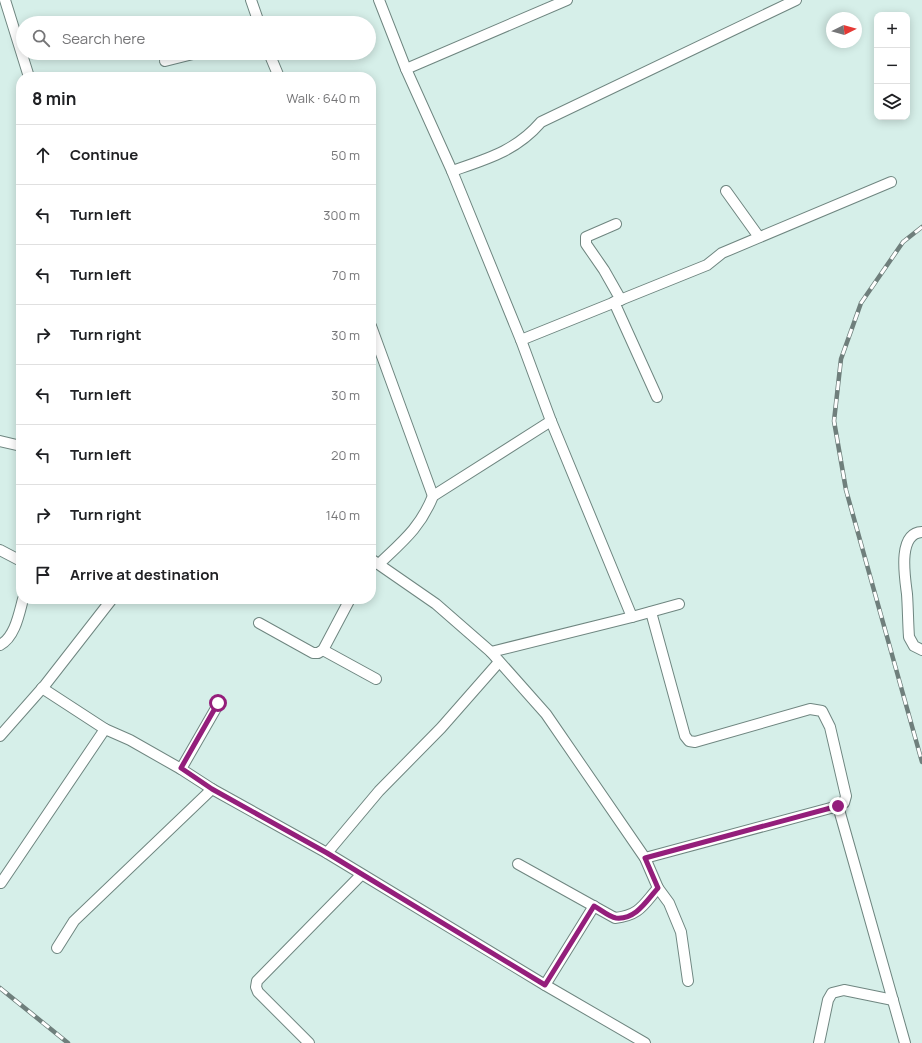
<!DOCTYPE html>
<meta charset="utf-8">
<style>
:root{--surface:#fff;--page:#f6f6f6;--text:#202124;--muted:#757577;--line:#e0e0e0}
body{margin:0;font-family:Manrope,sans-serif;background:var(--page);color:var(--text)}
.controls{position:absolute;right:12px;top:12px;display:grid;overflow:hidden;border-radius:8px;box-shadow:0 2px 10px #0003}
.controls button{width:36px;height:36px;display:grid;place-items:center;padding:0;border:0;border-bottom:1px solid var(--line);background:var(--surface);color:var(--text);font:20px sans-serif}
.compass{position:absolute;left:826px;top:12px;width:36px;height:36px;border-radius:50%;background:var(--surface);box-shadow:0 2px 10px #0003;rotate:85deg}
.stop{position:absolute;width:12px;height:12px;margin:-9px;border:3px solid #941e7b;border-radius:50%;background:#fff}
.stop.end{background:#941e7b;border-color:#fff;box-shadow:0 1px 4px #0008}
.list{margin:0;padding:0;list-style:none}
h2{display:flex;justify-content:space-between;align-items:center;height:52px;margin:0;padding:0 16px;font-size:17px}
h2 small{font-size:13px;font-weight:400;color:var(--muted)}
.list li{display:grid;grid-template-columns:26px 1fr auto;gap:12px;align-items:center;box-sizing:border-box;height:60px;padding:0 16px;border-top:1px solid var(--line)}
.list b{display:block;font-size:15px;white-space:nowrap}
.list em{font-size:13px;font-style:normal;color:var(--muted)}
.icon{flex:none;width:22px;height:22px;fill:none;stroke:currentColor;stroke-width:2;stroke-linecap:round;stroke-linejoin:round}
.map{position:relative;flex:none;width:922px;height:1043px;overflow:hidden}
.search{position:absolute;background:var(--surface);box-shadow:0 2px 10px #0003;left:16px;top:16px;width:360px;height:44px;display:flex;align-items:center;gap:10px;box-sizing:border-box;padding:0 14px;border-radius:22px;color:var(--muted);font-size:15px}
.panel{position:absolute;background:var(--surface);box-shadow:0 2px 10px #0003;left:16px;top:72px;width:360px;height:532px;border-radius:16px}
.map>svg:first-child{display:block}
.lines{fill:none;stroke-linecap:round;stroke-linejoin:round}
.street-casing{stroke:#6f8680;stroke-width:12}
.street{stroke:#fff;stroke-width:10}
.rail-casing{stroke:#6f7f7c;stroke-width:4.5}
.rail{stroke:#fff;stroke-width:3;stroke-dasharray:9;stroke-linecap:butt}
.route{stroke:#941e7b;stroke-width:5}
</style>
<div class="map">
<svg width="922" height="1043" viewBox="0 0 922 1043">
<rect width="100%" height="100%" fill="#d6efe9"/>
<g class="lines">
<defs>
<g id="street">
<polyline points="5,0 29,77"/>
<polyline points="251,0 259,23"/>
<polyline points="379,0 406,69 452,171 521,340 551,421 632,617"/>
<polyline points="269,53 279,77"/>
<polyline points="165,61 197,53"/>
<polyline points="406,69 567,0"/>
<path d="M452 171C487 159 516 151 541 122L796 0"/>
<polyline points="726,191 759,237"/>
<polyline points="616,224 586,237 586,244 604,270 621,300"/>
<polyline points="614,302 657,397"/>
<polyline points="371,326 433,496"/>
<polyline points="521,340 707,265 722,253 891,182"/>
<polyline points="0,441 21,446"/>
<path d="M922 532C897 533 905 578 907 594 908 608 908 623 909 637L914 646 922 650"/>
<polyline points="0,550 21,561"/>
<polyline points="371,559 436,604 491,652 546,714 645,858 658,888 669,903 681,932 688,981"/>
<path d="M379 564C403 541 420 528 433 496L551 421"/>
<polyline points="651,612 685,736 689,741 695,742 810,709 822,711 830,727 846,796 844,803 838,806"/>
<polyline points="259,623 313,653 318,653 323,650 350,599"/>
<path d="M0 645C15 637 19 614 23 599"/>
<polyline points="323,650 376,679"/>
<polyline points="491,652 632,617 679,604"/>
<polyline points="42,688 105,729 130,740 181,769 212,789 327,853 545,985 645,1043"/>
<polyline points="0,736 45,685 112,599"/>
<polyline points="181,769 219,703"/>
<polyline points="327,853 379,791 441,728 499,662"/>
<polyline points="645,858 838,806 905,1043"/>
<path d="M518 864 615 918C640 915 643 905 658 888"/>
<polyline points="1,883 105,729"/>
<polyline points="57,948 74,921 212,789"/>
<polyline points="545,985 594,906"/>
<polyline points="309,1043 258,992 256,987 257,981 361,875"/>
<polyline points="819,1043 828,1000 832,993 844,990 893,1000"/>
</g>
</defs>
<use href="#street" class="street-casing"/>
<use href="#street" class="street"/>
<defs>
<g id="rail">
<polyline points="922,227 903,242 861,303 841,359 834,421 846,490 922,762"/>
<polyline points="0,988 68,1043"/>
</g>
</defs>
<use href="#rail" class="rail-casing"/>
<use href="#rail" class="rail"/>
</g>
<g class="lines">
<path class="route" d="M218 703 181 768 212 789 327 853 545 985 594 906C600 909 609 917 616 918 636 920 647 900 658 888L645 858 838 806"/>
</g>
</svg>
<div class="controls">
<button>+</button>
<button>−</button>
<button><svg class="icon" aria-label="layers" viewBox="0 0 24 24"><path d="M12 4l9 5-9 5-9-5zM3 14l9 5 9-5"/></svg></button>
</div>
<svg class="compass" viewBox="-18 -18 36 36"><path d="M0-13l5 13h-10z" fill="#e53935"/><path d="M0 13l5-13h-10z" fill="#757577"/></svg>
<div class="stop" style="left:218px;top:703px"></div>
<div class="stop end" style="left:838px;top:806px"></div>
<div class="search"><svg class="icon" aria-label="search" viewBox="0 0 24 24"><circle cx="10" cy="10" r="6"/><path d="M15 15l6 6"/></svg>Search here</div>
<section class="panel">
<h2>8 min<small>Walk · 640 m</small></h2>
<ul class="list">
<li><svg class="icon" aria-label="ahead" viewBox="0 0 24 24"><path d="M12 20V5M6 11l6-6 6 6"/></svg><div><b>Continue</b></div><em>50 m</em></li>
<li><svg class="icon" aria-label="left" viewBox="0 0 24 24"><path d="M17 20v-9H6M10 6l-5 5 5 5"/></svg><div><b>Turn left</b></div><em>300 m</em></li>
<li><svg class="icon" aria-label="left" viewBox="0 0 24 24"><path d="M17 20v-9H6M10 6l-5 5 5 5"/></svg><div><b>Turn left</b></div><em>70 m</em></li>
<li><svg class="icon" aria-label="right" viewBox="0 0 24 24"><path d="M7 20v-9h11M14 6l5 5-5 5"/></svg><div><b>Turn right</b></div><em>30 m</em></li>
<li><svg class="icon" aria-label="left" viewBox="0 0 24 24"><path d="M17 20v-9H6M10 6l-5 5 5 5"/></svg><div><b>Turn left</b></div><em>30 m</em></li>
<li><svg class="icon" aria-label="left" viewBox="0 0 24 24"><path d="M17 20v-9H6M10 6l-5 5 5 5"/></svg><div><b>Turn left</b></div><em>20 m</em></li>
<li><svg class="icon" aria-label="right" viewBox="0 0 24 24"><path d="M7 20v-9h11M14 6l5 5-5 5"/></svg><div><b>Turn right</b></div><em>140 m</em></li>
<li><svg class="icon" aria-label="arrive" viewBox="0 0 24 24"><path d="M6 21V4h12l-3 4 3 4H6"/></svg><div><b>Arrive at destination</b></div></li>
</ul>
</section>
</div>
